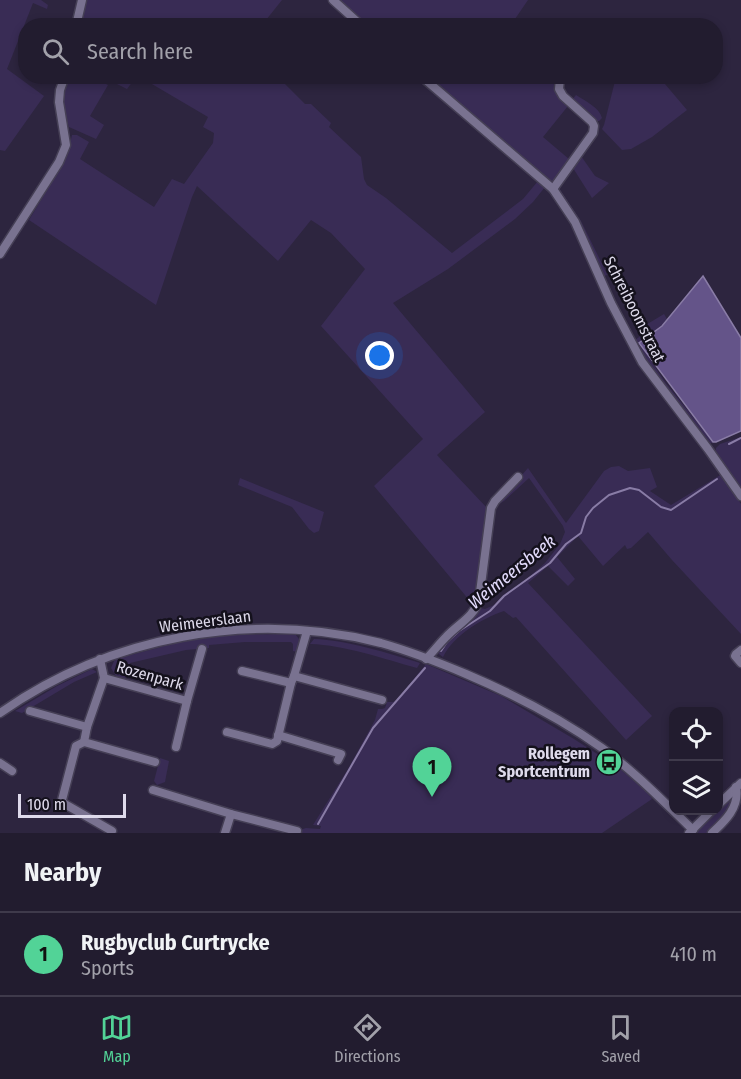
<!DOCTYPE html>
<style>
:root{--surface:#221c2f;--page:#2e293b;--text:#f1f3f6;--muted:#a2a1aa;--line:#3f3a4b;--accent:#52d397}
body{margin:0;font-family:"Fira Sans Condensed",sans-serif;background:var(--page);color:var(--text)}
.controls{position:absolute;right:18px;bottom:18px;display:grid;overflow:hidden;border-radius:12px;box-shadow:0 3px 9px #0003}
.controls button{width:54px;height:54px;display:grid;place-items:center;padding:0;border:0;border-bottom:2px solid var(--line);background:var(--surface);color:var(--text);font:30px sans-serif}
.scale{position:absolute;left:18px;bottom:15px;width:108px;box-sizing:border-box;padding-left:6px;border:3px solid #dedaeb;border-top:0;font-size:16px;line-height:21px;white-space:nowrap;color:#dedaeb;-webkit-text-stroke:4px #14111c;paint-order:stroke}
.you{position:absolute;left:380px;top:356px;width:21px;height:21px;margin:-15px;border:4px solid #fff;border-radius:50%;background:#1a73e8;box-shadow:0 0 0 9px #1a73e833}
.badge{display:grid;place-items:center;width:39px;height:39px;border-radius:50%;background:var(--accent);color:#111;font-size:20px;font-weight:700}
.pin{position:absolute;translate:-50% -50px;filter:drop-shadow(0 2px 3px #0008)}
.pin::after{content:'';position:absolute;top:32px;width:21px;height:18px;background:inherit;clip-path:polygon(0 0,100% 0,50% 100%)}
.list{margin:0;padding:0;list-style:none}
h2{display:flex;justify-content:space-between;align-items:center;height:78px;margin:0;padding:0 24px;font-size:26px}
h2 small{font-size:20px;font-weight:400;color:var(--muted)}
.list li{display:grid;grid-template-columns:39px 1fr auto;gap:18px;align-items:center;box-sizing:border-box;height:84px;padding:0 24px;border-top:2px solid var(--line)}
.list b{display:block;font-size:22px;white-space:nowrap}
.list p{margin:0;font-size:20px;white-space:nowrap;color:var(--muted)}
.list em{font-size:20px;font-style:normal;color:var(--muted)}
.icon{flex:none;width:33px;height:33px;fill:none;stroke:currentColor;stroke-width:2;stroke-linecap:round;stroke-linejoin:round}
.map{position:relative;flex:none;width:741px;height:833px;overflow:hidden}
.search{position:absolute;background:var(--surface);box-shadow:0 3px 9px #0003;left:18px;right:18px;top:18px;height:66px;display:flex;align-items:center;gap:15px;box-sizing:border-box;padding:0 21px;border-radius:24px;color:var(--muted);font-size:22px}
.sheet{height:162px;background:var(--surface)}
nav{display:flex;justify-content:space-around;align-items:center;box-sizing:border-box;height:84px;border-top:2px solid var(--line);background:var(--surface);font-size:16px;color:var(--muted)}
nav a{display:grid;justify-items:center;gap:3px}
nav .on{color:var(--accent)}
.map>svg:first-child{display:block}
.green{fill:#392c55}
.water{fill:#645489;stroke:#897ca6;stroke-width:1.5}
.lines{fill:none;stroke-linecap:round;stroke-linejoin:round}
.stream{stroke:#897ca6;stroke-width:2}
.street-casing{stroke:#453f55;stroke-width:11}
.street{stroke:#797290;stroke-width:8}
.labels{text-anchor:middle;stroke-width:5;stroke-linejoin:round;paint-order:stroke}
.street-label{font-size:16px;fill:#dedaeb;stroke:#14111c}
.poi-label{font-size:16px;font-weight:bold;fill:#dedaeb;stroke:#14111c;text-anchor:end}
.water-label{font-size:18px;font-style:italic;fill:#e3dbfc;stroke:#14111c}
</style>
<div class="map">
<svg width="741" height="833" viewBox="0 0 741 833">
<rect width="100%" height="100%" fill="#2d253f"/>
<g class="green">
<polygon points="0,0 41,0 48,5 47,9 33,3 7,69 44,96 5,151 0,150"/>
<polygon points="86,0 282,0 262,25 80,26"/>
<polygon points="338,0 528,0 515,19 524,26 367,25"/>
<path d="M69 77H91L108 85 90 116 104 125 96 139 69 127C63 106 61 98 69 77Z"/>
<polygon points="103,77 136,77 127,89"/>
<polygon points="140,77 278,77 305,104 311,104 331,123 329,127 361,157 364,179 367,185 386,198 452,253 523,199 538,181 545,187 533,202 515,219 448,269 393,303 485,412 437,455 488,509 475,607 374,486 423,439 321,326 365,269 331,233 311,220 278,261 197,186 192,197 156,305 29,220 54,178 69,148 72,135 77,135 89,142 80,159 154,207 172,179 184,184 213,143 214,133 203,127 208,117"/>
<polygon points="427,77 549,77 553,81 556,91 568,106 543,137 569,159 553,182 550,182"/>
<polygon points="616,77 659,77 687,110 652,137 631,149 622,150 602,129 604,125"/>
<path d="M576 95C585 101 599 107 602 118L599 121H597L571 101Z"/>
<polygon points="581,156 595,176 609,183 592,198 573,168"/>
<polygon points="559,188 581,221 606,272 607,275 602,277 559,190"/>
<polygon points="664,314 667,319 662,326 639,343 665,382 713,442 710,444 645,360 635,340 642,335 639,329"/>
<polygon points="741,437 741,491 716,451 716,448 720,444"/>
<path d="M619 466 628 471 650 468 657 487 650 491 671 505 722 474 741 504V634L672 560 648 532 631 548 627 549 625 545 603 566 578 536 557 557 575 579 568 586 548 566 528 583 652 716 626 740 516 617 513 618 504 611C481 619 454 635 443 657L439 654 437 651 480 608 485 609 494 605 503 595 529 577 545 563 560 544 565 532 563 526 529 478 504 501 493 508 528 468 566 523 604 471 611 467Z"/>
<polygon points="240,478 324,512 319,531 314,533 309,529 292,507 238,485"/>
<polygon points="290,634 296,635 299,639 298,652 293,651 293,644 291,642 245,642 209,645 209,648 186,650 130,663 125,679 116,676 111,668 114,661 119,658 180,642 228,635"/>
<path d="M314 639C347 640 388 653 420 663L417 668C384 659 345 645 310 644Z"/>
<polygon points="426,664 501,696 574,739 619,768 647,792 652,799 602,833 300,833 300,830 306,828 320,829 321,826 313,825 348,769 375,720 378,709 382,709 385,708 387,702 393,702 396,701"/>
<polygon points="92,669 97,672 74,682 22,713 15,711 57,686"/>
<polygon points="160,758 169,761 165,782 157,785 154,781"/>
<polygon points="729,800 732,801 729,812 709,833 695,833"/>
</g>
<polygon class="water" points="703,276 741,338 741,431 716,442 713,442 639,343 662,326"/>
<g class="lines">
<g class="stream">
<polyline points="729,444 741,438"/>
<polyline points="441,651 447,642 459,631 490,611 504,596 550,563 566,544 581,533 586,517 593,508 609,495 630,488 639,490 661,507 671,510 717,479"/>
<polyline points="318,824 373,728 425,668"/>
</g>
<defs>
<g id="street">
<polyline points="333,0 362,26"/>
<polyline points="76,26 82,0"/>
<polyline points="421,76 553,189 575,222 611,303 642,362 708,449 741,496"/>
<polyline points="553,189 593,133 594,126 592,122 563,96 559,89 560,79"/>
<polyline points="0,254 59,162 66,145 59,102 60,90 65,76"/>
<polyline points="741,650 736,654 735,656 741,663"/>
<polyline points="100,659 104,678 87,727 84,742 155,762"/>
<path d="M426 659C433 652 439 644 446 637 458 624 474 617 479 600L491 508 495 501 518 477"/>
<polyline points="242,671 291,683"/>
<polyline points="294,676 382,700"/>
<polyline points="104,678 187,701"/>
<polyline points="30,711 87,727"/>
<path d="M0 713C110 636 250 610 381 643 409 651 440 663 466 674 513 694 560 718 602 748 635 772 663 801 693 830"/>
<polyline points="227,732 272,744 277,741 291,683 294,676 307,631"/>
<polyline points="278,735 341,754 338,760"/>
<polyline points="84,742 76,746 62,800 63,803 112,831"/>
<polyline points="176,747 187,701 202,649"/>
<polyline points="0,763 12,771"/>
<polyline points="153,790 231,814 297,831 296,833"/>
<polyline points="718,805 741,783"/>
<polyline points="225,833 231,814"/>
<polyline points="689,833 712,810"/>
<path d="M712 833C725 821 740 807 736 787"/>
</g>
</defs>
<use href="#street" class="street-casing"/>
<use href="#street" class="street"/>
</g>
<defs>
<symbol id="bus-disc" viewBox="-11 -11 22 22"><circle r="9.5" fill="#52d397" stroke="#14111c"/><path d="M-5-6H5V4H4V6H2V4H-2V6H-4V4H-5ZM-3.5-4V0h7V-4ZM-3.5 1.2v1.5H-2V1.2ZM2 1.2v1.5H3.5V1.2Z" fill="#111"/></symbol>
</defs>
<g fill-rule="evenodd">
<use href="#bus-disc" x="594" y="747" width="30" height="30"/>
</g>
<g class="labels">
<g class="street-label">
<text transform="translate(635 309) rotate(63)" y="6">Schreiboomstraat</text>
<text transform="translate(205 621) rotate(-7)" y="6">Weimeerslaan</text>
<text transform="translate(150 675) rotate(16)" y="6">Rozenpark</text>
</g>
<g class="poi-label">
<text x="590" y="759">Rollegem<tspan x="590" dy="18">Sportcentrum</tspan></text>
</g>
<g class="water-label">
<text transform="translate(512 572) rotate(-39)" y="6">Weimeersbeek</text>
</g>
</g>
</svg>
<div class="controls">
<button><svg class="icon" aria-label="locate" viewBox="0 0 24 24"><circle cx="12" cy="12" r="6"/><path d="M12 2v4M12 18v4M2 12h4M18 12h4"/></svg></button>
<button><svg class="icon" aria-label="layers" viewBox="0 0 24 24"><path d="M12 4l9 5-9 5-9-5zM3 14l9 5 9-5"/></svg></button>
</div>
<div class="scale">100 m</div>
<div class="you"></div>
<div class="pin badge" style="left:432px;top:797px">1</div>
<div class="search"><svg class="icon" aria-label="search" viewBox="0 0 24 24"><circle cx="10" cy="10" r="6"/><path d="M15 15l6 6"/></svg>Search here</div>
</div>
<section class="sheet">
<h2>Nearby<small></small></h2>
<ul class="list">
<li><span class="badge">1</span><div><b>Rugbyclub Curtrycke</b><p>Sports</p></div><em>410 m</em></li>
</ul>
</section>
<nav>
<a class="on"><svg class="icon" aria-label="map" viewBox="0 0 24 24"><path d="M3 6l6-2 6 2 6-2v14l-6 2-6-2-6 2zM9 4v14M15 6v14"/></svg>Map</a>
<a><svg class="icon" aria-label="directions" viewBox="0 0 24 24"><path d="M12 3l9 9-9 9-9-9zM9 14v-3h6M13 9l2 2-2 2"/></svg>Directions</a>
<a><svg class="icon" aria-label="saved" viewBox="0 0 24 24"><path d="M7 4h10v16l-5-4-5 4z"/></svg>Saved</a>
</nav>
